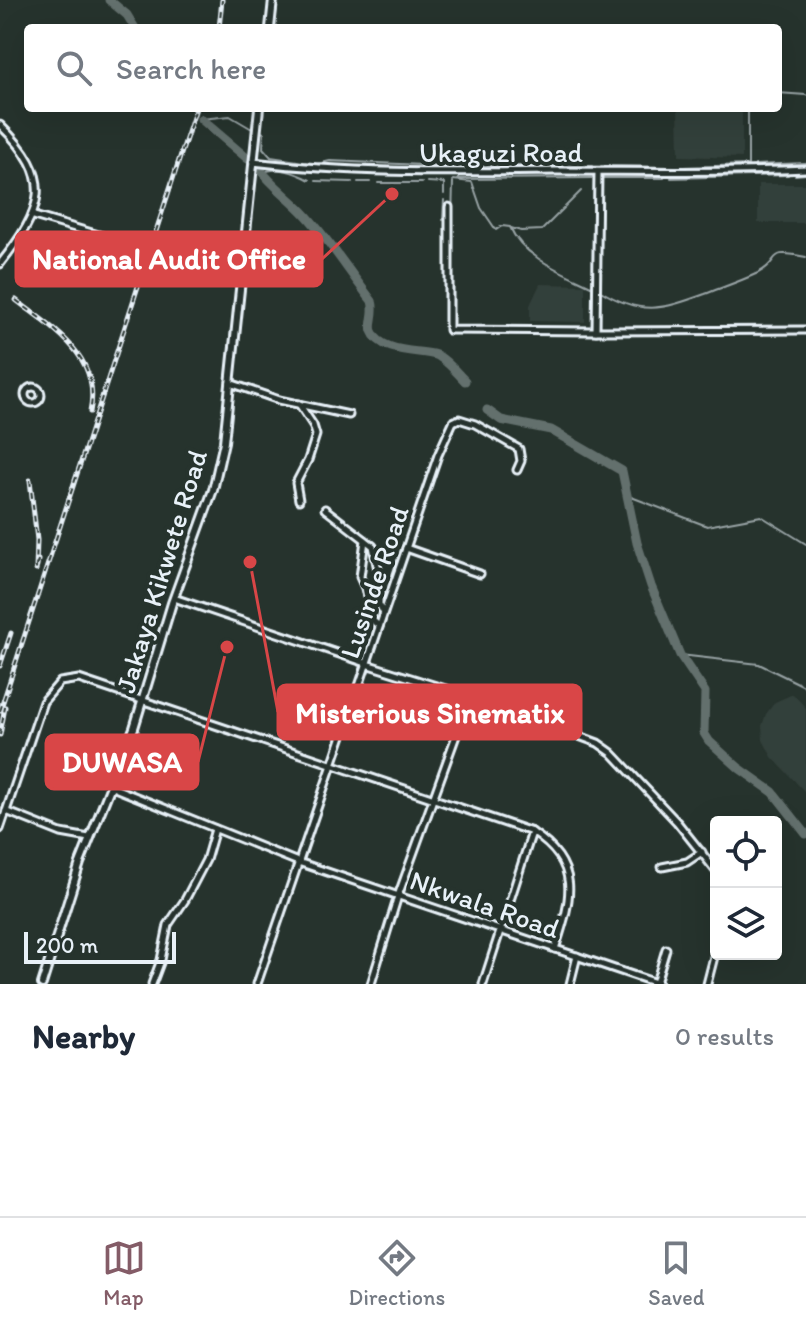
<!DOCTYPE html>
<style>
:root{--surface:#fff;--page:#f2f2f3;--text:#1f2937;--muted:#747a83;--line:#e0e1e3;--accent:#845c67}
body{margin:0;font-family:Itim,sans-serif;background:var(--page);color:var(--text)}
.controls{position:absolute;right:24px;bottom:24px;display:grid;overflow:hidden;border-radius:8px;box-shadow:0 8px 32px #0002}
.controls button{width:72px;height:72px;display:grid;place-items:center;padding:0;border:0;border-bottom:2px solid var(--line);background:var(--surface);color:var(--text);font:40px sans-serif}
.scale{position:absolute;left:24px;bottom:20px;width:152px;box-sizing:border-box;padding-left:8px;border:4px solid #e8f1f8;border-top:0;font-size:22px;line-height:28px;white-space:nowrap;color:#e8f1f8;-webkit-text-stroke:6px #26332d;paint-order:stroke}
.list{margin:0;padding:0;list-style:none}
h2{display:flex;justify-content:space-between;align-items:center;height:104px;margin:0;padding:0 32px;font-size:34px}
h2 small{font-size:26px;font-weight:400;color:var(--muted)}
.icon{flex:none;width:44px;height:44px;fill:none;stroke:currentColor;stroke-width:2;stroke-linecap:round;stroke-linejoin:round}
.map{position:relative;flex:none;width:806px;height:984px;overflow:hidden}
.search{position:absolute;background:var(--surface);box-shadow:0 8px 32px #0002;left:24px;right:24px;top:24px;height:88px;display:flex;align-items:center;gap:20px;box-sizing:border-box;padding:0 28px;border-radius:8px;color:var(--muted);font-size:30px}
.sheet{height:232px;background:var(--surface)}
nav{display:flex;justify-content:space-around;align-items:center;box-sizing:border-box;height:112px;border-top:2px solid var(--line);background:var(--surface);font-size:22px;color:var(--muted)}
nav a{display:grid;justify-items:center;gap:4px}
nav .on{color:var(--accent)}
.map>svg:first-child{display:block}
.built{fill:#333f3a}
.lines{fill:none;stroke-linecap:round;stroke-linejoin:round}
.stream{stroke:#98a3a5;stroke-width:2}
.river{stroke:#636f6d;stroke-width:9}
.minor-casing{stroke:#e8f1f8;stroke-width:11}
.secondary-casing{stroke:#e8f1f8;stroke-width:12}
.minor{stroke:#26332d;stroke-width:5}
.secondary{stroke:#26332d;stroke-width:6}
.rail-casing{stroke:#e8f1f8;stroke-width:5}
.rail{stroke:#26332d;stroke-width:2;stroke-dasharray:6;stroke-linecap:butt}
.labels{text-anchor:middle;stroke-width:8;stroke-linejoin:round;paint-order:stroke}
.street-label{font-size:28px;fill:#e8f1f8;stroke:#26332d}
.leader{fill:none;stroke:#d94647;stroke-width:3}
.callout-dot{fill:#d94647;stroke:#26332d;stroke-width:3}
.callout{fill:#d94647;stroke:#d94647;stroke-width:3}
.callout-label{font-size:30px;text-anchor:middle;font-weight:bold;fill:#fff}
</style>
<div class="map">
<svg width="806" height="984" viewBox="0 0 806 984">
<rect width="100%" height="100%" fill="#26332d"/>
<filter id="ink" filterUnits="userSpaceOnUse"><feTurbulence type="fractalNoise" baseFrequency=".0125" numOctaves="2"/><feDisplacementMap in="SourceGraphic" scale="16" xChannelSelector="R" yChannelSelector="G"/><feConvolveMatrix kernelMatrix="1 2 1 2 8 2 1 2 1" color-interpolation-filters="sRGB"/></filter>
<g filter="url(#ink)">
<g class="built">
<polygon points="678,108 742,108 742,158 679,156"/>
<rect x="758" y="184" width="48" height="39"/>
<polygon points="540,284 585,285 585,322 530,321 530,305"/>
<polygon points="793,694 806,708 806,793 772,757 763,740 762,726 766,714 775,702"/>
</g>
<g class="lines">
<g class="stream">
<polyline points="778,93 806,95"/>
<polyline points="201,119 230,116 252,129"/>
<polyline points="261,132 264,133 263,148 271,157 317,164 330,161 446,166"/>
<polyline points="755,165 806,163"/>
<polyline points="454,166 461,166"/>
<polyline points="466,166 527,166"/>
<polyline points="536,166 593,166"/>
<polyline points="601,166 676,167"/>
<polyline points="684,167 748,165 748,110"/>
<path d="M262 173C277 165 296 173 310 180"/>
<polyline points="795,175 806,174"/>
<polyline points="601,178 664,178"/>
<polyline points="671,178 788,175"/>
<polyline points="458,179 593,178"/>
<path d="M453 180 472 182 481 208 496 230 502 226 510 227C523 258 565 273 593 287"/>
<polyline points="316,181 352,182"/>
<polyline points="358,182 370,182"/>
<polyline points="428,182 444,183 444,194"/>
<polyline points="378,183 422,183"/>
<polyline points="443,220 444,200"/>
<polyline points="452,220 453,182"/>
<polyline points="511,228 521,231 542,230 581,191"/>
<path d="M599 290C641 316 661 310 705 294 723 287 741 281 758 273 784 260 763 248 806 257"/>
<polyline points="626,495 707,526 761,516 806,544"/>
<polyline points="680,655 759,664 806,687"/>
</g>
<g class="river">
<polyline points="109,0 127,15 135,28"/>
<polyline points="201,119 248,159"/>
<path d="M259 168C272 186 292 199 307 216 331 243 350 273 372 301 376 313 369 323 372 331 380 353 419 350 436 355 446 359 457 373 465 381"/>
<polyline points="487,410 501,420 551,430 622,471 637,543 651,586 680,655 705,692 704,733 709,741 739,768 773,792 806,834"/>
</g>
<defs>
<g id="minor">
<path d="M0 125C56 179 43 209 0 264"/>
<path d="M253 162C354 174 455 172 557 171 640 171 723 173 806 169"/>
<polyline points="598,172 596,331 806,330"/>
<polyline points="449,207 449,330 596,331"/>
<polyline points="34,216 242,277"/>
<polyline points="230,383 279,400 349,415"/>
<circle cx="33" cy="395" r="8"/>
<polyline points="299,404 313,425 316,435 308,460 296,483 299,500"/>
<polyline points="325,509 373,546 380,579 379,604 383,612"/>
<polyline points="365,540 360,577 365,588 372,620 379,626"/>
<polyline points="406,548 480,574"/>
<polyline points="174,598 366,663"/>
<polyline points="366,664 487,702 598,743 612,753 677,822 716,871"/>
<polyline points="112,787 298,862 659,984"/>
<polyline points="6,811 61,833 89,838"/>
<path d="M0 829 43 702 60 682 79 679 532 832C583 865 571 899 555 949"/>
<polyline points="662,867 687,862 702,852"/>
<polyline points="656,983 666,949"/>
<polyline points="152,984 161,960 168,925 185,900 206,860 215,829"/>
<polyline points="257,984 438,455 453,422 459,419 475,424 519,449 521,461 517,470"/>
<polyline points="371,984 398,896 470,697"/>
<polyline points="483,984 532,832"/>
<polyline points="570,984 577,956"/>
<polyline points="707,984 716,949"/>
</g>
<g id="secondary">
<polyline points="270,28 273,0"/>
<polyline points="42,984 80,863 134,728 172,603 213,490 224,442 259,108"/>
</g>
</defs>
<use href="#minor" class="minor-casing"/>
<use href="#secondary" class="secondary-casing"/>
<use href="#minor" class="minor"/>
<use href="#secondary" class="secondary"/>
<defs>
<g id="rail">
<polyline points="219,28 222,0"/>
<path d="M16 300C53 329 102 356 90 412"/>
<polyline points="30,480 37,540 36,570 38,560"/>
<polyline points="0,666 11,633"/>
<polyline points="0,711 196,108"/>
<polyline points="0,735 5,707"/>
</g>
</defs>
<use href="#rail" class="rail-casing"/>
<use href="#rail" class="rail"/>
</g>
</g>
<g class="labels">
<g class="street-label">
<text x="501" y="162">Ukaguzi Road</text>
<text transform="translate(161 571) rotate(-73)" y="10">Jakaya Kikwete Road</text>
<text transform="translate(374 582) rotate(-71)" y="10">Lusinde Road</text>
<text transform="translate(485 904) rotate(19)" y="10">Nkwala Road</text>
</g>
</g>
<path class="leader" d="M392 194L322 259M250 562L278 712M227 647L198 762"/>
<g class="callout-dot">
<circle cx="392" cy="194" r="8"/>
<circle cx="250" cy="562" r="8"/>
<circle cx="227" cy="647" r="8"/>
</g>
<g class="callout">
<rect x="16" y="232" width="306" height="54" rx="8"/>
<rect x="278" y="685" width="303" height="54" rx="8"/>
<rect x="46" y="735" width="152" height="54" rx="8"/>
</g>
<g class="callout-label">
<text x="169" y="269">National Audit Office</text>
<text x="430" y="723">Misterious Sinematix</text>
<text x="122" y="772">DUWASA</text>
</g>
</svg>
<div class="controls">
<button><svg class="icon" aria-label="locate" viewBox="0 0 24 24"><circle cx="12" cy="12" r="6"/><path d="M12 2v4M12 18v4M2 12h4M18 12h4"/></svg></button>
<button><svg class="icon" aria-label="layers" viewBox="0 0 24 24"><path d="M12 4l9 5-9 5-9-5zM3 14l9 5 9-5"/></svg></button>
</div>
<div class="scale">200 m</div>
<div class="search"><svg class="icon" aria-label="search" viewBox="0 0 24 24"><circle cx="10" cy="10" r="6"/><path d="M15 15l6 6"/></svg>Search here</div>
</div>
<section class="sheet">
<h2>Nearby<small>0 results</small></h2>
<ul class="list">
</ul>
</section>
<nav>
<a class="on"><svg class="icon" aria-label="map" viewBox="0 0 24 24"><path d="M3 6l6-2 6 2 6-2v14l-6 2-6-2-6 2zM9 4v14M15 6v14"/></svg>Map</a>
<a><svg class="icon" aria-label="directions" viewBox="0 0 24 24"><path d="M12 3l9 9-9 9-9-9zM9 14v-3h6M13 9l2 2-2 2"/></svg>Directions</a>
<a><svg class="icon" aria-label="saved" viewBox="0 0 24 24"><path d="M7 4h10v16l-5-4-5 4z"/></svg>Saved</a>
</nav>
